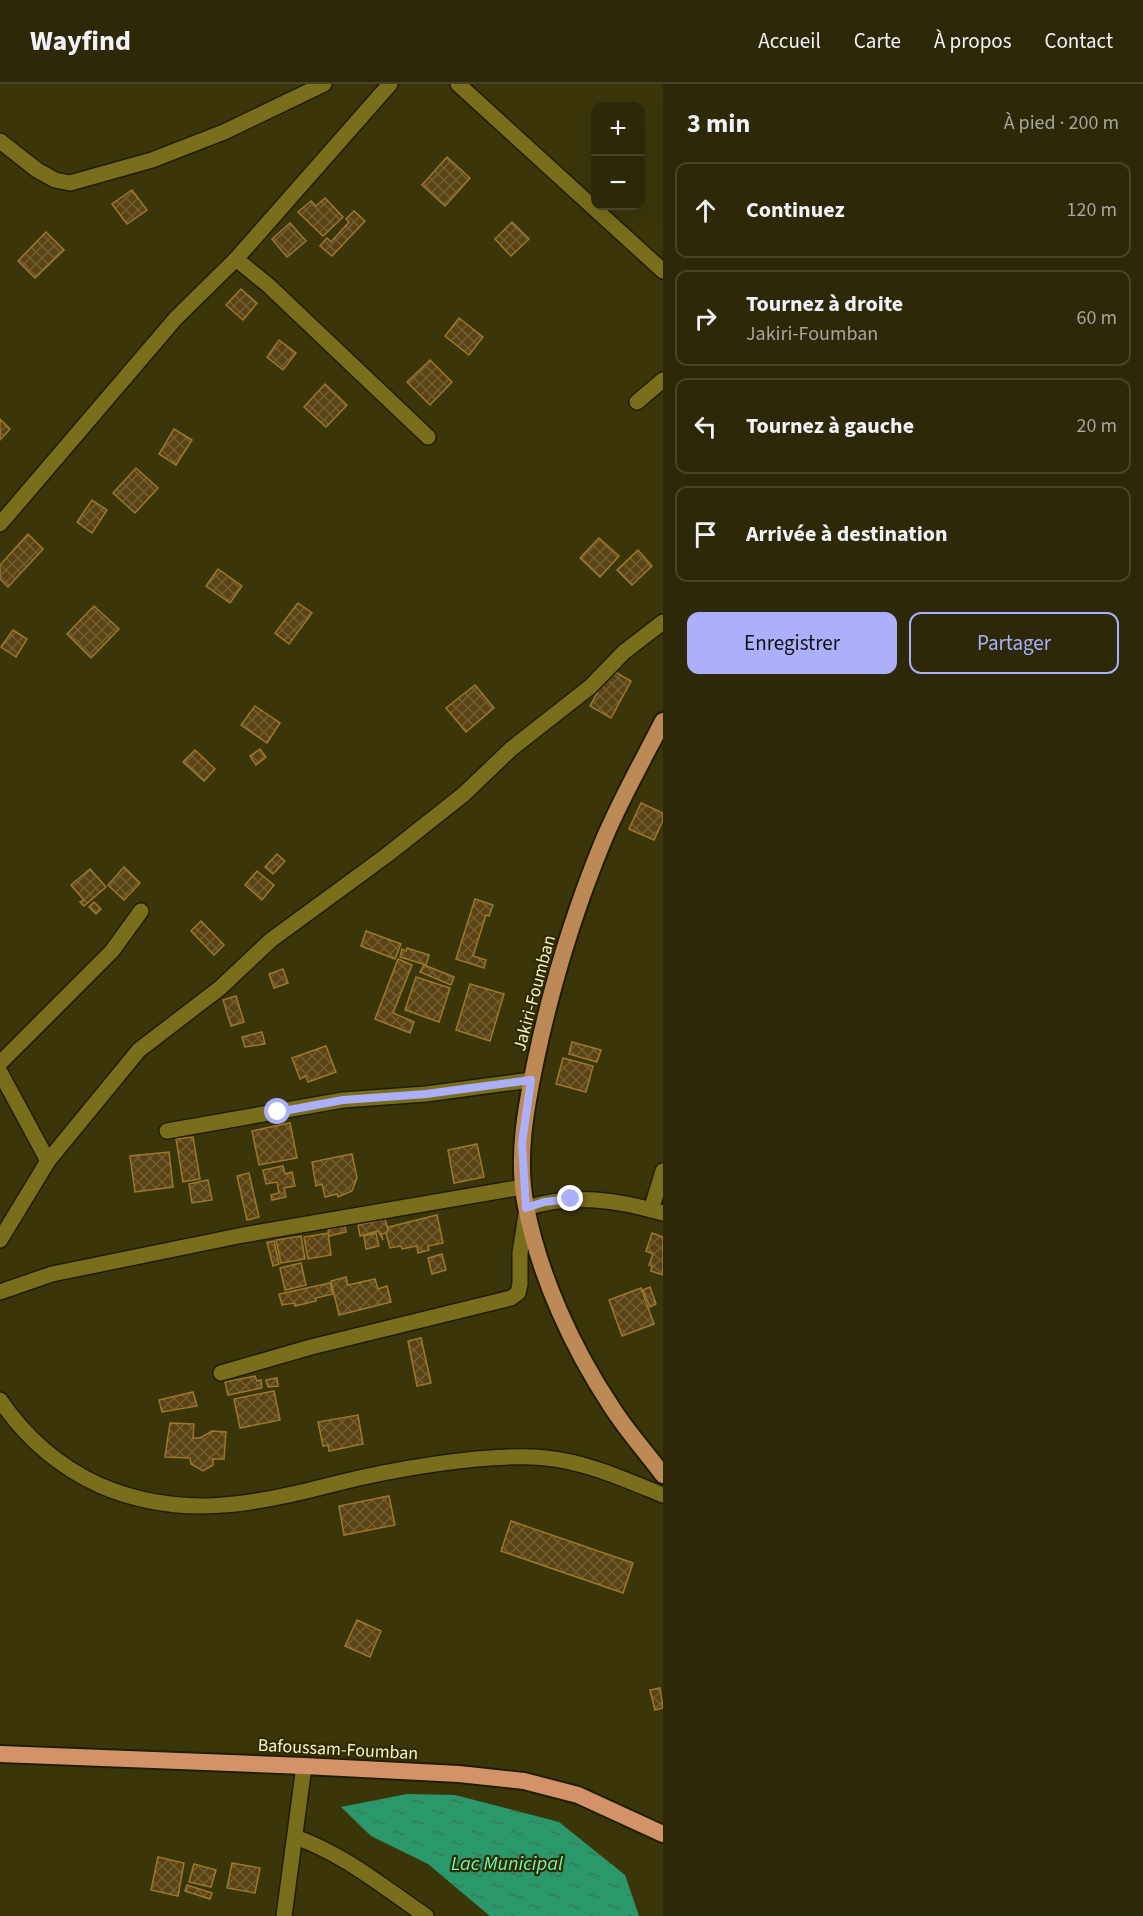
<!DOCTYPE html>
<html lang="fr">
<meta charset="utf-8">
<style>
:root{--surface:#2c2808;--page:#343012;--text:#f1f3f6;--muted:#a6a69c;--line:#484429;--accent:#acaffb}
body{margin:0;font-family:"Source Sans 3",sans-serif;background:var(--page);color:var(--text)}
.controls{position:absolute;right:18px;top:18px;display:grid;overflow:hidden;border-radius:12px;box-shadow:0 6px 24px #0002}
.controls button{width:54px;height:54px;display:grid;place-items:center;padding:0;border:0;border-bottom:2px solid var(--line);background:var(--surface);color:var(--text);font:30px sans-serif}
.stop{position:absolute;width:18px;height:18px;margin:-14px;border:4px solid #acaffb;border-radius:50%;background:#fff}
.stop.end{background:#acaffb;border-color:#fff;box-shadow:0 2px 6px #0008}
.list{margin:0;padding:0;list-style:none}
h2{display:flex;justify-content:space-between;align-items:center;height:78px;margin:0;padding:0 24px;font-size:26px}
h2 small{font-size:20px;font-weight:400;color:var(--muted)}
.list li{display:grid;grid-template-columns:39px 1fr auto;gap:18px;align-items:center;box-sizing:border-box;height:96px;margin:0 12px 12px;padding:0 12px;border:2px solid var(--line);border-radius:12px}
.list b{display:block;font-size:22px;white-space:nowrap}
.list p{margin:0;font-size:20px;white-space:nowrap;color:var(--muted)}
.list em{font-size:20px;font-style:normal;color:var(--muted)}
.actions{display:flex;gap:12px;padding:18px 24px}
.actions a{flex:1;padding:14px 0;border:2px solid var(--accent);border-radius:12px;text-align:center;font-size:21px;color:var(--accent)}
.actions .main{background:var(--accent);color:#111}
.icon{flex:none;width:33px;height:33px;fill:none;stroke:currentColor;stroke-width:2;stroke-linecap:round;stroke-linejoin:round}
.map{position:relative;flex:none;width:663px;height:1832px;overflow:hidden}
header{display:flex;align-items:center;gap:36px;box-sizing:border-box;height:84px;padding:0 30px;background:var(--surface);border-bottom:2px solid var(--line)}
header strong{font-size:28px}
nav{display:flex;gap:33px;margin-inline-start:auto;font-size:21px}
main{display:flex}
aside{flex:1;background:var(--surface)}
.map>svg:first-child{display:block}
.water{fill:url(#water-ripples)}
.building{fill:url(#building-cross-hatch);stroke:#9c782f;stroke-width:1.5}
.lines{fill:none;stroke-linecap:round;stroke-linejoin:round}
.minor-casing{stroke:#201d05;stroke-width:18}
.primary-casing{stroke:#201d05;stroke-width:20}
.trunk-casing{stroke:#201d05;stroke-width:20}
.minor{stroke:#796e1b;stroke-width:15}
.primary{stroke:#bd8955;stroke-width:16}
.trunk{stroke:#d49268;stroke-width:16}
.route{stroke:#acaffb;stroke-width:8}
.labels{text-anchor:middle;stroke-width:4.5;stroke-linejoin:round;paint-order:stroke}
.street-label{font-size:18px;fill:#f7f3cc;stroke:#312b00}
.water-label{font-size:20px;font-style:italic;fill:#6ef7ba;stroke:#312b00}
</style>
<header>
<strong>Wayfind</strong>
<nav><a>Accueil</a><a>Carte</a><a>À propos</a><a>Contact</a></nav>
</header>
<main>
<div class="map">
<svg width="663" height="1832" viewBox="0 0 663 1832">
<defs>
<pattern id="water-ripples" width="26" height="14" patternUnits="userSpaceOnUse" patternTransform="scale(1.5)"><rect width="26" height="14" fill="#2b986c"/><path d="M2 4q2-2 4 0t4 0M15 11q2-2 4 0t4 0" fill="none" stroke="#367c5c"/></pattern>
<pattern id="building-cross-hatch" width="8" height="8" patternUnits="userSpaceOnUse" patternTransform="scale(1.5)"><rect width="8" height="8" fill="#5b4313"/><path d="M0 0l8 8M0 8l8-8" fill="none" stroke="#735f34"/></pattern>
</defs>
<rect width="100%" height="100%" fill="#3b360a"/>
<polygon class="water" points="407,1710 455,1711 559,1738 625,1791 639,1832 490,1832 428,1780 371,1752 341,1723"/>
<g class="building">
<polygon points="447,73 470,94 445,122 422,101"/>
<polygon points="132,106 147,126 127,140 112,120"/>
<polygon points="325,114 343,133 323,152 298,128 311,117 316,122"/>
<polygon points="354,127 365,137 332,172 320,162 327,154 331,158 349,138 346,135"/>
<polygon points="512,138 529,155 511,172 495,155"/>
<polygon points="290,139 306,157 287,173 272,155"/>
<polygon points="46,148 64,166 35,194 18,177"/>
<polygon points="241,205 257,219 243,236 226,221"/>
<polygon points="459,234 483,253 469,271 445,252"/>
<polygon points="279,256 296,269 283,286 267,273"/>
<polygon points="430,276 452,298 430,321 407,298"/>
<polygon points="325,300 347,321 326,343 304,323"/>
<polygon points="0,335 10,345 0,356"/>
<polygon points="174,345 192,356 176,381 159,370"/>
<polygon points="136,384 158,404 135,429 113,409"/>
<polygon points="92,416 107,426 92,449 77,438"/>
<polygon points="28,450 43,465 8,503 0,495 0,481"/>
<polygon points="599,454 619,472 600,493 580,474"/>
<polygon points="638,466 652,482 632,501 617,486"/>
<polygon points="218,485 242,502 230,519 206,502"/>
<polygon points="298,519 312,529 289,560 275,549"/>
<polygon points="94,522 119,545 91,574 67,550"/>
<polygon points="13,546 27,555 16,573 1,563"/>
<polygon points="610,585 631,597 611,634 590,622"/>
<polygon points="475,601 494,624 466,648 446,624"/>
<polygon points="255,622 280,639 267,659 241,641"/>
<polygon points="260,665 266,673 256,681 250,672"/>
<polygon points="195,666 215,685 204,697 183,678"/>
<polygon points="641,719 663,729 663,736 654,756 629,745"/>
<polygon points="277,770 285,777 273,790 265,783"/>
<polygon points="124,783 140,799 124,816 108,801"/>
<polygon points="90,785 106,803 84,822 80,818 84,816 71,801"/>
<polygon points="257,787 274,801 262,816 245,801"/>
<polygon points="475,815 493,821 489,832 486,831 473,872 486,876 484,884 456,875"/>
<polygon points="94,818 101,825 96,830 89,823"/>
<polygon points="201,837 224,861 214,871 191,847"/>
<polygon points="366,847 401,860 395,875 361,862"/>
<polygon points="407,864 429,871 426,881 400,873 402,865 406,867"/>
<polygon points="398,875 412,881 393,929 414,938 410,949 375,935"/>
<polygon points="424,881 454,893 451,901 420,888"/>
<polygon points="283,885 288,899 274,904 269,890"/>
<polygon points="416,893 450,904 439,938 405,926"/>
<polygon points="470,900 504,910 490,957 456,946"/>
<polygon points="236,912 244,938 231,942 223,916"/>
<polygon points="262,948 265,960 245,963 242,953"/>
<polygon points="572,958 601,966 597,978 569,970"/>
<polygon points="326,962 336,988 308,998 306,992 300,995 292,974"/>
<polygon points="563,974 593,982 586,1008 556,1000"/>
<polygon points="290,1039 297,1074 259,1081 252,1047"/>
<polygon points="193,1053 200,1095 183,1098 176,1055"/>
<polygon points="477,1060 484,1093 454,1099 448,1066"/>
<polygon points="169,1068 173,1103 135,1108 130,1072"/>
<polygon points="352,1070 357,1094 352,1107 338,1113 337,1110 325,1113 322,1100 316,1102 312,1078"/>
<polygon points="283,1082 285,1090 292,1088 295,1102 284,1104 286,1113 272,1116 271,1111 279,1109 277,1098 266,1100 263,1086"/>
<polygon points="249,1089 259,1133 247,1136 237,1092"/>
<polygon points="208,1096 212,1116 192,1119 189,1100"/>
<polygon points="437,1131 443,1159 428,1162 429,1166 418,1169 417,1162 402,1165 401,1162 390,1164 386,1149 389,1143"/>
<polygon points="385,1135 388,1145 386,1149 381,1150 383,1156 378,1147 360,1152 358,1141"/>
<polygon points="345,1142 346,1148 329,1152 328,1145"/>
<polygon points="328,1149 331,1171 308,1175 304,1153"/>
<polygon points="376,1149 379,1162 366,1165 364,1152"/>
<polygon points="652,1149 663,1153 663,1191 651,1187 652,1182 649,1181 653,1170 646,1167"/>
<polygon points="301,1152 305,1175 281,1179 276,1156"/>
<polygon points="274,1157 279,1180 273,1182 267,1158"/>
<polygon points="442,1170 446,1186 432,1190 428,1174"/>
<polygon points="301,1179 306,1201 285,1206 280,1184"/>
<polygon points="346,1193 348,1201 375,1195 378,1205 387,1202 391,1218 339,1231 331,1197"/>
<polygon points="330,1199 333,1210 316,1214 316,1217 295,1222 294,1219 282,1221 279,1210"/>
<polygon points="650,1203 656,1220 650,1223 643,1206"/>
<polygon points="641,1204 654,1240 622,1252 609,1216"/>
<polygon points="421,1254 431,1299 417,1302 408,1257"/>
<polygon points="255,1292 257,1297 261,1296 262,1304 228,1311 225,1298"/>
<polygon points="277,1294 278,1302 268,1303 266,1296"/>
<polygon points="274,1307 280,1336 240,1344 234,1315"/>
<polygon points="193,1308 197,1322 162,1328 159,1316"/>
<polygon points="358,1331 363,1360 329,1367 328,1361 323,1362 318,1338"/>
<polygon points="170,1339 194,1340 193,1354 200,1354 212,1347 226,1348 224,1375 213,1375 213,1381 203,1387 191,1380 190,1374 165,1373"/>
<polygon points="389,1412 395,1441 344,1451 339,1422"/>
<polygon points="511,1437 633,1479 623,1509 501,1467"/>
<polygon points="357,1536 381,1547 370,1573 345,1562"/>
<polygon points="660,1604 663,1624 655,1626 650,1606"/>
<polygon points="158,1773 184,1779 178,1812 151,1806"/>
<polygon points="232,1779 260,1784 255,1809 227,1804"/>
<polygon points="194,1780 216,1786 211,1803 189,1798"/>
<polygon points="187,1801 212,1809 210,1815 185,1807"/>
</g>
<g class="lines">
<defs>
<g id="minor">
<polyline points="458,0 663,187"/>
<polyline points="0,57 37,86 55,96 70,99 152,76 224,48 324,0"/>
<polyline points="236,175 268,201 428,353"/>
<polyline points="637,318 663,296"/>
<polyline points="0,440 176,234 236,175 390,0"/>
<polyline points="0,979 112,867 141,827"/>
<polyline points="0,988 48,1077"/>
<polyline points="167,1047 343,1016 426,1010 531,996"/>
<polyline points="651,1126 663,1087"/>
<polyline points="0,1156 48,1077 139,966 220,904 271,856 387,771 464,710 511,665 590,603 624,568 663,538"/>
<polyline points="0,1208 52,1190 243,1151 523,1103"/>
<path d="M221 1289 311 1263 511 1214 518 1209 520 1200V1169L527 1124C572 1109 618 1116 663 1129"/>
<path d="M0 1316C25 1353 58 1382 99 1401 177 1435 250 1422 330 1401 388 1386 488 1368 546 1374 587 1378 626 1396 663 1411"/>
<path d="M295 1753C344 1770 383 1803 426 1832"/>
<polyline points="284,1832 304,1682"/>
</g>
<path id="primary" d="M663 637C643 676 621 715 604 755 575 825 552 900 536 975 526 1023 516 1074 526 1123 540 1193 572 1263 611 1322 626 1346 646 1368 663 1391"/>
<polyline id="trunk" points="0,1670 304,1682 459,1690 524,1697 578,1711 663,1750"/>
</defs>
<use href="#minor" class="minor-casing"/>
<use href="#primary" class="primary-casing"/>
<use href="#trunk" class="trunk-casing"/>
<use href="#minor" class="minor"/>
<use href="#primary" class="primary"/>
<use href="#trunk" class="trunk"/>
</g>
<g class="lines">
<polyline class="route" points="278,1028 343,1016 426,1010 531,996 522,1059 526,1124 544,1118 571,1115"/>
</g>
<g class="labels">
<g class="street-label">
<text transform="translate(534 909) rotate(-75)" y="6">Jakiri-Foumban</text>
<text transform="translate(338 1665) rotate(3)" y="6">Bafoussam-Foumban</text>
</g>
<g class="water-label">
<text x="507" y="1786">Lac Municipal</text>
</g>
</g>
</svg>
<div class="controls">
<button>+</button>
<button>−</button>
</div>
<div class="stop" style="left:278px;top:1028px"></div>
<div class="stop end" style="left:571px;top:1115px"></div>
</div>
<aside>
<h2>3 min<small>À pied · 200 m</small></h2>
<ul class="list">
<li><svg class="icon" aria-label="ahead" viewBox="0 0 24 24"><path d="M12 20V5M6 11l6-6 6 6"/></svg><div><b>Continuez</b></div><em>120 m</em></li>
<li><svg class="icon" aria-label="right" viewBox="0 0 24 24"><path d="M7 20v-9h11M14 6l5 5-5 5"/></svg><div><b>Tournez à droite</b><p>Jakiri-Foumban</p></div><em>60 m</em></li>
<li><svg class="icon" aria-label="left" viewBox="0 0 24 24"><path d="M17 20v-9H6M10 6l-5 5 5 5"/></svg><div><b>Tournez à gauche</b></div><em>20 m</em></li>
<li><svg class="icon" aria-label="arrive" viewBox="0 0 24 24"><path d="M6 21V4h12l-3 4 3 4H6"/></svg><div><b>Arrivée à destination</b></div></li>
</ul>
<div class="actions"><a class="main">Enregistrer</a><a>Partager</a></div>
</aside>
</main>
